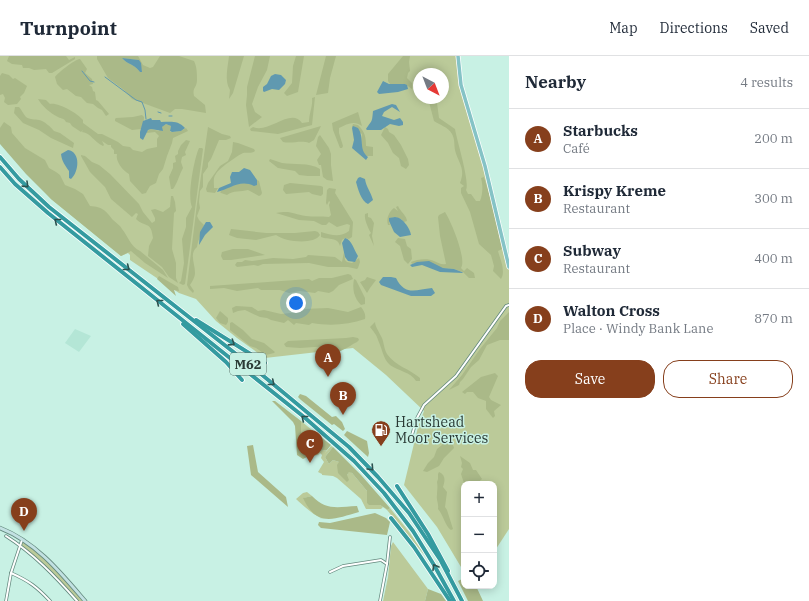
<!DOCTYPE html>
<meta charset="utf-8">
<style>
:root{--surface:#fff;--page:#f6f6f7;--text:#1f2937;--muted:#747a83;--line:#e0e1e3;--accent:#863f1c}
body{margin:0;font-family:"IBM Plex Serif",serif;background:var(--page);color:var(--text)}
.controls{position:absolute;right:12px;bottom:12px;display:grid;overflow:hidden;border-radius:8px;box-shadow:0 2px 10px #0003}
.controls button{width:36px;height:36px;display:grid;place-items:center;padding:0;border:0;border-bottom:1px solid var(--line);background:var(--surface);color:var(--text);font:20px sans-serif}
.compass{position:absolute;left:413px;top:12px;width:36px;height:36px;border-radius:50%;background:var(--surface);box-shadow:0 2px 10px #0003;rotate:138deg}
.you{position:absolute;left:296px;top:247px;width:14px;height:14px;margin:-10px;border:3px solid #fff;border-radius:50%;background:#1a73e8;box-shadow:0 0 0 6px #1a73e833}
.badge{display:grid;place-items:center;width:26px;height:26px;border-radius:50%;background:var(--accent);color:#fff;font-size:13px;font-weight:700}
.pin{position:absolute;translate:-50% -33px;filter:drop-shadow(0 1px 2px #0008)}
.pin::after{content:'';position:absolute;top:21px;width:14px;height:12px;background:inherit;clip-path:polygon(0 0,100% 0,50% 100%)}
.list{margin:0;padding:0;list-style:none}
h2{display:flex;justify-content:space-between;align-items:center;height:52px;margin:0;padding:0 16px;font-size:17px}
h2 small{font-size:13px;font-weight:400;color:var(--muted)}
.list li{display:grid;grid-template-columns:26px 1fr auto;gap:12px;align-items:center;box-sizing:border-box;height:60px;padding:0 16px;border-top:1px solid var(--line)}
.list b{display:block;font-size:15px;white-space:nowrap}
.list p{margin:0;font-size:13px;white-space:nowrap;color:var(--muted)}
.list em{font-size:13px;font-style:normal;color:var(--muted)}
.actions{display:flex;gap:8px;padding:12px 16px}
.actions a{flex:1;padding:9px 0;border:1px solid var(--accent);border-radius:16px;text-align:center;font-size:14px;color:var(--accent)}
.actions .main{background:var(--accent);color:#fff}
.icon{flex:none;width:22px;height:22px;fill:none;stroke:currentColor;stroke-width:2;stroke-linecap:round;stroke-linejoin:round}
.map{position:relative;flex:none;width:509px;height:545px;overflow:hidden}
header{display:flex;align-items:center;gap:24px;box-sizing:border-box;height:56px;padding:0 20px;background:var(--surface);border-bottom:1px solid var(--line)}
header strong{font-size:19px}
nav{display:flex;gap:22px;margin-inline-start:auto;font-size:14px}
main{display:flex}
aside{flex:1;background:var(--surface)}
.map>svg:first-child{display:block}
.built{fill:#b4e6d6}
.green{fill:#bbca99;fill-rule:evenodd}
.forest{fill:#aab988;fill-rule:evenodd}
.water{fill:#6099b0}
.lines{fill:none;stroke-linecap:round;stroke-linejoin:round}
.stream{stroke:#6099b0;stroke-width:1}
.street-casing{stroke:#63897e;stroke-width:3.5}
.secondary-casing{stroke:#63897e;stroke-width:4.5}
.primary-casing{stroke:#fff;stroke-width:5}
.highway-casing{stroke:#fff;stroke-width:5.5}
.street{stroke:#fff;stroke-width:2}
.secondary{stroke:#c2e1e2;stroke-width:3}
.primary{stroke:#85c3c6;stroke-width:3.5}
.highway{stroke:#349ba0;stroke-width:4}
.oneway{stroke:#2c524f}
.labels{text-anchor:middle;stroke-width:3;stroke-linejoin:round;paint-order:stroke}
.shield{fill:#c8f1e4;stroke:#597069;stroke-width:1}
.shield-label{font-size:13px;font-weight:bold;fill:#293934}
.poi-label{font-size:14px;fill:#293934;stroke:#c8f1e4;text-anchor:start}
</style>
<header>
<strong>Turnpoint</strong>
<nav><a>Map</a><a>Directions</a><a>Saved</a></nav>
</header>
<main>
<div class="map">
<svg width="509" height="545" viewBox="0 0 509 545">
<rect width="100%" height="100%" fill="#c8f1e4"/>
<polygon class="built" points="75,273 91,280 79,296 65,287"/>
<g class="green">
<path d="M0 0H458L461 29 476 78 509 211V473L494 496V428H464V516L437 471 404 429 418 371 424 355 386 319 353 292 265 302 237 282 216 265 196 243 179 237 130 204V199L128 197 121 200 51 143 0 84ZM419 18H443V42H419Z"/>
<polygon points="301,365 312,374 310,377 319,385 320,395 327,394 325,397 331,390 333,391 325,401 329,408 333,404 339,406 347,419 349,415 352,417 367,435 367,447 380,449 388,454 390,452 410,477 426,501 387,454 383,451 381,453 366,453 361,443 337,422 333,420 322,419 322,418 318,416 324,406 321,402 322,399 320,397 318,399 307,401 301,377"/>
<path d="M307 436 312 440 304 442 320 462 327 464C316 462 305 451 296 443L303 437Z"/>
<polygon points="22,484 46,501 85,545 77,545 52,517 20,489"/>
<polygon points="393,486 428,533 425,545 383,545 388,521 391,490"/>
</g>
<g class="forest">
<polygon points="9,0 66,0 69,4 75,1 75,3 52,17 49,17 46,13 34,14 29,12 23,12 22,9 12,8 7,5"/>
<path d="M97 0H138L143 9 150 12 153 11 160 0H179L194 5C197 11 197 18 197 24 197 32 192 31 194 40L205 49 206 57 182 53H175L170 57 132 43 124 34 108 22 97 3ZM122 2 139 4 142 15 140 16C133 7 128 9 122 2Z"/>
<path d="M229 0H244L233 37 229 43 230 34C224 25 228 10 229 0Z"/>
<polygon points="255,0 270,0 267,14 258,31 252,48 255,56 262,61 249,71 246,49 247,39 247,31"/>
<polygon points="296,0 304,0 298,36 287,40 284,37 292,27 293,10"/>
<polygon points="326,0 336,0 330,22 328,37 316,39"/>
<polygon points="403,0 410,0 409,6 410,15 408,17 407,22 412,27 412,33 405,28 390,28 388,25 388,18"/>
<path d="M80 3 87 13 85 17 92 23 93 28 89 29 92 31 93 35 95 36 96 44 98 45 109 58 106 60 102 54 98 52 93 48 87 47 81 41 76 40 67 33 63 34 57 28 55 21C59 16 74 4 80 3Z"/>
<polygon points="2,17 9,19 13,23 15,22 27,30 24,37 20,41 21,43 17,48 8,49 4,46 5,42 3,38 0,39 0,20"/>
<path d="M315 41 312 69 278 78 251 75 250 73 253 71C269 78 291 51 302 67L309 66C309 57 313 50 312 42Z"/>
<path d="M423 42H434L437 47 439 62 455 73C457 85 470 126 466 134L468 138H471L476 145H480C483 138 483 129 481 122L484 121 493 151 502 193 498 195C500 203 506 215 501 223L493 215 494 210 491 199 479 188 470 156 461 137V132L464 130 460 127C466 112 458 107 455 94 454 89 455 83 452 78 448 71 440 69 434 65L429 46Z"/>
<path d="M38 43 46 44 50 48C58 46 77 57 83 64V67L98 78H102L118 86 123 90 130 91 133 94 142 96 147 93 157 91V83L159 80 155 76 147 77V75L151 73 159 75 160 73 162 75V71L166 68 171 70 170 76H172L181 75 186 72 188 75 173 82 172 87 167 100 163 113 159 118 156 127 150 130 147 135 146 137 142 138 130 125 129 118C123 115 115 105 117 98H114V94L111 91V89H108L102 85 104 89 103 90C94 86 91 77 82 76L83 74 81 76 72 70 70 67 66 66C64 62 62 63 58 61 51 58 41 49 38 43Z"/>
<path d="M15 51H19C22 54 23 58 26 61 30 64 35 63 39 64 44 65 51 71 54 75L60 77 74 87 73 92 51 82 39 74 23 67 14 57Z"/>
<path d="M358 56 362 70C354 64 347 68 339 72V77L343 90 342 92H340L333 74 332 67Z"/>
<path d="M142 59 144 61C144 65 143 70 141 73L132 74 115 65V63L116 62 133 61Z"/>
<path d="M4 66 11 71 12 77 25 92 45 104 49 112 56 116 60 119 65 129 75 133 83 138 90 150C103 151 105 154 113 164 116 167 120 169 122 173 128 180 130 190 140 195L163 214 168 222 145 207 131 195 121 200 51 143 26 118 0 88V72Z"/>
<path d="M353 68 358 69C365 76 366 81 366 90L373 91V100H365L361 92 362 78 352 71Z"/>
<path d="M321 70 314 84 309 87C301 84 292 88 283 86L280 82Z"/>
<path d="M208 71 222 78 230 80 231 82 226 84H219L211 103 208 107V111L203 118V131L200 135 199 146 200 152 197 160 199 164 204 169 198 186 197 191C189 198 195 207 195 217 195 221 192 226 190 229L194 235 193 237 189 233 187 229 197 148Z"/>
<polygon points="385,71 388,73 389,76 394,79 401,89 408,103 409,109 406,113 401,110 399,102 393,97 388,87 381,79"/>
<polygon points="320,79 329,92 331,98 331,109 333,125 327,124 323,121 321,109 319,109 317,104 321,98 316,90 318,81"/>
<path d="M186 84 190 85 185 96 186 99 182 101 181 106 183 112C179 119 178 126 173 133H171L169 121 173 112V107L176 106 175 100 178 98V95L181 89Z"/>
<path d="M233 86 238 87 254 93 255 95C251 98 247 96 243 97 237 100 218 113 216 118 213 121 214 127 214 130V132H218L215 137 207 136 206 133 208 127 220 110 228 105 232 96Z"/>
<path d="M199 92H202L203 93 186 221 185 228 183 229 179 227 181 225 184 207 182 183 186 171V162L192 151C187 141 194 103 199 92Z"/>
<path d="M81 99 85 100 92 106 99 109 110 118 139 148 143 156 152 167 155 165V162L151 154 155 153 163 156 170 151 171 140H173L175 146 176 155 174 157 172 193 176 207V222L178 227 169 221 162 211 148 200 149 190 153 182C151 164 145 172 136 163L138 158 136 157 132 161 111 143 105 131 90 116 81 100Z"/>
<path d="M270 103C274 104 278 106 282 107 294 109 309 106 320 113V120H308L299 119 295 115 278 112 269 105Z"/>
<path d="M257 124 259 125 262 137 261 139 259 140 248 134C241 136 233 134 227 139L221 137 220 136C226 131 237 127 245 127 250 127 252 128 257 126Z"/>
<polygon points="290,127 321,130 323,131 323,138 321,140 312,138 309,136 286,138 283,134 284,129"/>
<path d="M329 132 336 133 335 137 353 166 352 181 349 183 345 182 342 184 340 190C338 181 329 184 321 181V176C331 179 340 182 349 175L350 169 347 168 337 171 329 166 326 169H322L314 165 299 164 276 157C291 154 293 158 306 160 313 161 321 160 329 161L331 159 329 149 330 146 329 145 327 149 326 147 327 134Z"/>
<path d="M398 150C400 155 407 160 407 165L404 166 401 163 395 161 391 162 389 166 390 169H388C386 162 389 156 394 152L398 155 396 151Z"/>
<path d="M445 156C451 165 467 203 461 212L464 215 467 212 474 217 475 222H469L463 216 454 213 443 212 420 206 412 208 411 206C417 203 428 202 434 205 439 207 441 209 446 208L440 180 438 161 439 159Z"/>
<path d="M368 157V161L371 162 374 167 372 180 374 190 369 179 371 177C368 172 364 163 365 158Z"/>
<path d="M231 173 266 177H295L315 175 318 176 320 179C314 189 285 186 276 179L256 184 237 182 229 179Z"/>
<polygon points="398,182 405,183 407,190 411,193 412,203 408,208 404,204 400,190 395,186"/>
<polygon points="233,193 248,193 265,199 231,204 223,204 221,200 222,196"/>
<polygon points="344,196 345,204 347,206 352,207 359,202 360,206 358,212 357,213 348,211 328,211 309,207 263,208 258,210 254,209 237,211 235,209 237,206 242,206 245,204 252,205 273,202 293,203 306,201 308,199 335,201 342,206"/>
<polygon points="348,218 351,219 353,223 339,229 333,235 329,237 318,235 315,237 300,235 289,237 280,234 261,234 258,232 237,235 224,232 210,233 210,230 309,223 312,225 319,222 332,222"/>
<polygon points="159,220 178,231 179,235 174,234 176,240 157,223"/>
<polygon points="367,221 376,224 370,232 367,237 360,226 365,224"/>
<path d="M354 223 356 224 365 242V248L361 249C354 242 352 233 354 223Z"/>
<path d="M236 250 252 251 258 255 264 254 281 258 300 256 303 253 328 252 348 256 361 251C364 255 366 258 365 263 348 269 329 270 312 267L309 269 296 267 294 269 288 264 284 267 271 264 267 262 260 261 245 254 238 255 233 257 232 252Z"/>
<polygon points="220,255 228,262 228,266 226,269 220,267 216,262"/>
<polygon points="509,256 509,284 500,284 487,289 479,304 471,311 463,323 460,326 459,329 449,334 462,319 480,293 497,272 500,265"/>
<polygon points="232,266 243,274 252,283 264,287 275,296 274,297 266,299 256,292 250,290 230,274 230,267"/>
<path d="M375 266C375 270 379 276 382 282 384 287 384 293 387 298 395 310 410 313 420 322V325H416C411 316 398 315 390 309 383 303 382 292 378 284 377 279 373 275 370 271Z"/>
<path d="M353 281 358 282 359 284 357 286C347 291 338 299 326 298L325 296 329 290 300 292 286 291 284 288 288 285 346 282Z"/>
<polygon points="495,317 498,320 489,341 491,344 501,349 494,355 495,360 493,362 486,353 486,345 478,342 473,336 467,336 465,338 462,336 481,321"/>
<polygon points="300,338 306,340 332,361 336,360 342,366 345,373 343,375 334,368 332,369 301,344 298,341"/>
<polygon points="272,345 275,345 301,365 301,377 307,401 303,403 297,399 295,370 293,366"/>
<polygon points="312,374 331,389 327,394 320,395 317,393 318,385 310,376"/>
<polygon points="347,375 367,385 369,397 368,401 344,379"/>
<path d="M447 381C451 383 453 388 454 392L444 402 439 410 427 416 423 415 428 407 434 401 437 393 442 389Z"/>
<polygon points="253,389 258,416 286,441 288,451 251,419 247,390"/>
<polygon points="333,391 361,419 390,452 388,454 380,449 369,449 367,447 367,435 352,417 349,416 347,419 349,424 347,426 338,417 337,409 339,406 333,404 329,408 325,401"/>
<polygon points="460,400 470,407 473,414 476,414 482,423 476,428 464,427 461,418 463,413 461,411 462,407"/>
<path d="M439 416C446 419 445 425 443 431L447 436 445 451 447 454 453 473 451 474C445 470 444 460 438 453 439 448 436 444 437 439 437 434 438 432 437 426L438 423V418Z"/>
<path d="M312 440C326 455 338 451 357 450L359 456C334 463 317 472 303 442Z"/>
<polygon points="375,457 386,462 390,466 387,479 321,472 318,469 319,466 330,467"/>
<polygon points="464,522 464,530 476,530 483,545 468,545 458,525"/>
<polygon points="428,533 441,538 446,545 425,545"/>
</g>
<g class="water">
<path d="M122 2 139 4 141 7 142 16H140C133 7 128 9 122 2Z"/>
<polygon points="275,18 281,19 286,24 285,28 279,34 272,33 264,36 263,35 263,31 267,28 271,20"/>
<polygon points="383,25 389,28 405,28 407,29 408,33 398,36 379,38 377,36"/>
<path d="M392 48 396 49 400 56 392 51 384 56 382 60 394 64 400 62 403 66V69L399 70 390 68 381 74H367L366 73C372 64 372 67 373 55Z"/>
<path d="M151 62 152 64H160L161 66C170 66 178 64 185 72L181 75 172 76 170 75 171 70 166 68 162 71 163 75 151 73 148 74 143 84 140 82V76L143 65Z"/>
<path d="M353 70 358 72C365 82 358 93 368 101L366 104 352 92 354 84 352 72Z"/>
<path d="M68 94C81 96 79 116 71 123L69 122V115C65 109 62 106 61 98Z"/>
<path d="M244 112 250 114 257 124V129L254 130C240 123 230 133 217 136L219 132 231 127 230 121 232 116H239Z"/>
<path d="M360 121 365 123C366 131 371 136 373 144L368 148C361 145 358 133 356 126L358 122Z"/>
<path d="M395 161C402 161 410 172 411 179L400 181 394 176 389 165V162Z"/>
<polygon points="206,166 210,166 213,171 205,179 199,189 200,176"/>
<path d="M345 182C352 184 354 194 358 200L355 206 348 205 345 201 342 187Z"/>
<polygon points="429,205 443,212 454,213 462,216 463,217 440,216 422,209 412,211 410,209 417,206"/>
<path d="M383 221H391L396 222C405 240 415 234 432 232L435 237 431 240H411L381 229 379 226Z"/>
</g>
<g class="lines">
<g class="stream">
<polyline points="82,15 90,25 94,26"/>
<polyline points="105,21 136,44 142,46 145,54 146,63"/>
<polyline points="158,56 161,57"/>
<polyline points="169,60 172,60"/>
</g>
<defs>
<g id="street">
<polyline points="412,379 417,362 424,349 456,320 506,250 509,249"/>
<path d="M6 480C34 498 55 520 77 545"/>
<polyline points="330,516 343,510 381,504 387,508"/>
<path d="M11 517C29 525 37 531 50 545"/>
<polyline points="6,545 11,517 22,484"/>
<polyline points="380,545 387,508 390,481"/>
</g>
<path id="secondary" d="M0 472C36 486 61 517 85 545"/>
<polyline id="primary" points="458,0 461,29 485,110 509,211"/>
<g id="highway">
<polyline points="0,101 19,123 49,151 255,313 349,391 378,421 409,457 441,505 462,545"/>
<polyline points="0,111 15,128 48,157 304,361 354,405 384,437 413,475 434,509 454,545"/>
<polyline points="196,264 265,307"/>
<polyline points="183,268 226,306 242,324"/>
<polyline points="397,430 428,478 448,515"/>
<polyline points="391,462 414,491 450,545"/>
</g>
</defs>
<use href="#street" class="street-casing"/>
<use href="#secondary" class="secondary-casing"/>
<use href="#primary" class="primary-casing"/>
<use href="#highway" class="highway-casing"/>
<use href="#street" class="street"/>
<use href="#secondary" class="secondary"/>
<use href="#primary" class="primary"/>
<use href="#highway" class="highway"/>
</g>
<defs><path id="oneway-chevron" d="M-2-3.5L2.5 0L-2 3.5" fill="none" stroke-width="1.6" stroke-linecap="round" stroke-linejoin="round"/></defs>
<g class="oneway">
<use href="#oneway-chevron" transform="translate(26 129) rotate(44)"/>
<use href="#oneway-chevron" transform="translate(57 165) rotate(-141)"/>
<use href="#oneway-chevron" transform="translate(127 212) rotate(38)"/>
<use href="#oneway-chevron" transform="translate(159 246) rotate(-142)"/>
<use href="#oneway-chevron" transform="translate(232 287) rotate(33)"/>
<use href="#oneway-chevron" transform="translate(272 327) rotate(39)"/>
<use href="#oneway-chevron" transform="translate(304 362) rotate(-141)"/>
<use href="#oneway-chevron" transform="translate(371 412) rotate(47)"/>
<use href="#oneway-chevron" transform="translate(435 511) rotate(-120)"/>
</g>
<defs>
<symbol id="fuel-pin" viewBox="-11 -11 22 30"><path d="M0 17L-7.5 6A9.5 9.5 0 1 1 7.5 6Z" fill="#863f1c" stroke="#c8f1e4"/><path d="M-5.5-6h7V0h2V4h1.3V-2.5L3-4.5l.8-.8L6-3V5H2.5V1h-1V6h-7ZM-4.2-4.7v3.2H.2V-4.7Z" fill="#fff"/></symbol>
</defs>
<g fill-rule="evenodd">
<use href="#fuel-pin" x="370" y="363" width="22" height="30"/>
</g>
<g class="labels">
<rect class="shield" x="230" y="297" width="36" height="22" rx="3"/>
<g class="shield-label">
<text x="248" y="313">M62</text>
</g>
<g class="poi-label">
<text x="395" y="371">Hartshead<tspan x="395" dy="16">Moor Services</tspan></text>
</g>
</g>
</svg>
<div class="controls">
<button>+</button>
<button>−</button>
<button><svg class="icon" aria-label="locate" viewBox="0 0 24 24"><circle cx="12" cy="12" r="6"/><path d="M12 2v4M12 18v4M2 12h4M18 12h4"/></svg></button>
</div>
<svg class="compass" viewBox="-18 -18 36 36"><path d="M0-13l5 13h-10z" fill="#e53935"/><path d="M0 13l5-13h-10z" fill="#747a83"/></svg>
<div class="you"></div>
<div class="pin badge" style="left:328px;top:321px">A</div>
<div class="pin badge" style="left:343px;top:359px">B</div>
<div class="pin badge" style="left:310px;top:407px">C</div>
<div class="pin badge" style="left:24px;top:475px">D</div>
</div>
<aside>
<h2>Nearby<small>4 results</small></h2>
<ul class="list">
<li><span class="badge">A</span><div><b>Starbucks</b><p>Café</p></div><em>200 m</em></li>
<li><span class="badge">B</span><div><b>Krispy Kreme</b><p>Restaurant</p></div><em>300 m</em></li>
<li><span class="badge">C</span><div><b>Subway</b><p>Restaurant</p></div><em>400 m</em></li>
<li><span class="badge">D</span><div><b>Walton Cross</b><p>Place · Windy Bank Lane</p></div><em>870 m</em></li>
</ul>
<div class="actions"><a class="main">Save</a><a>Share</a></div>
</aside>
</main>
